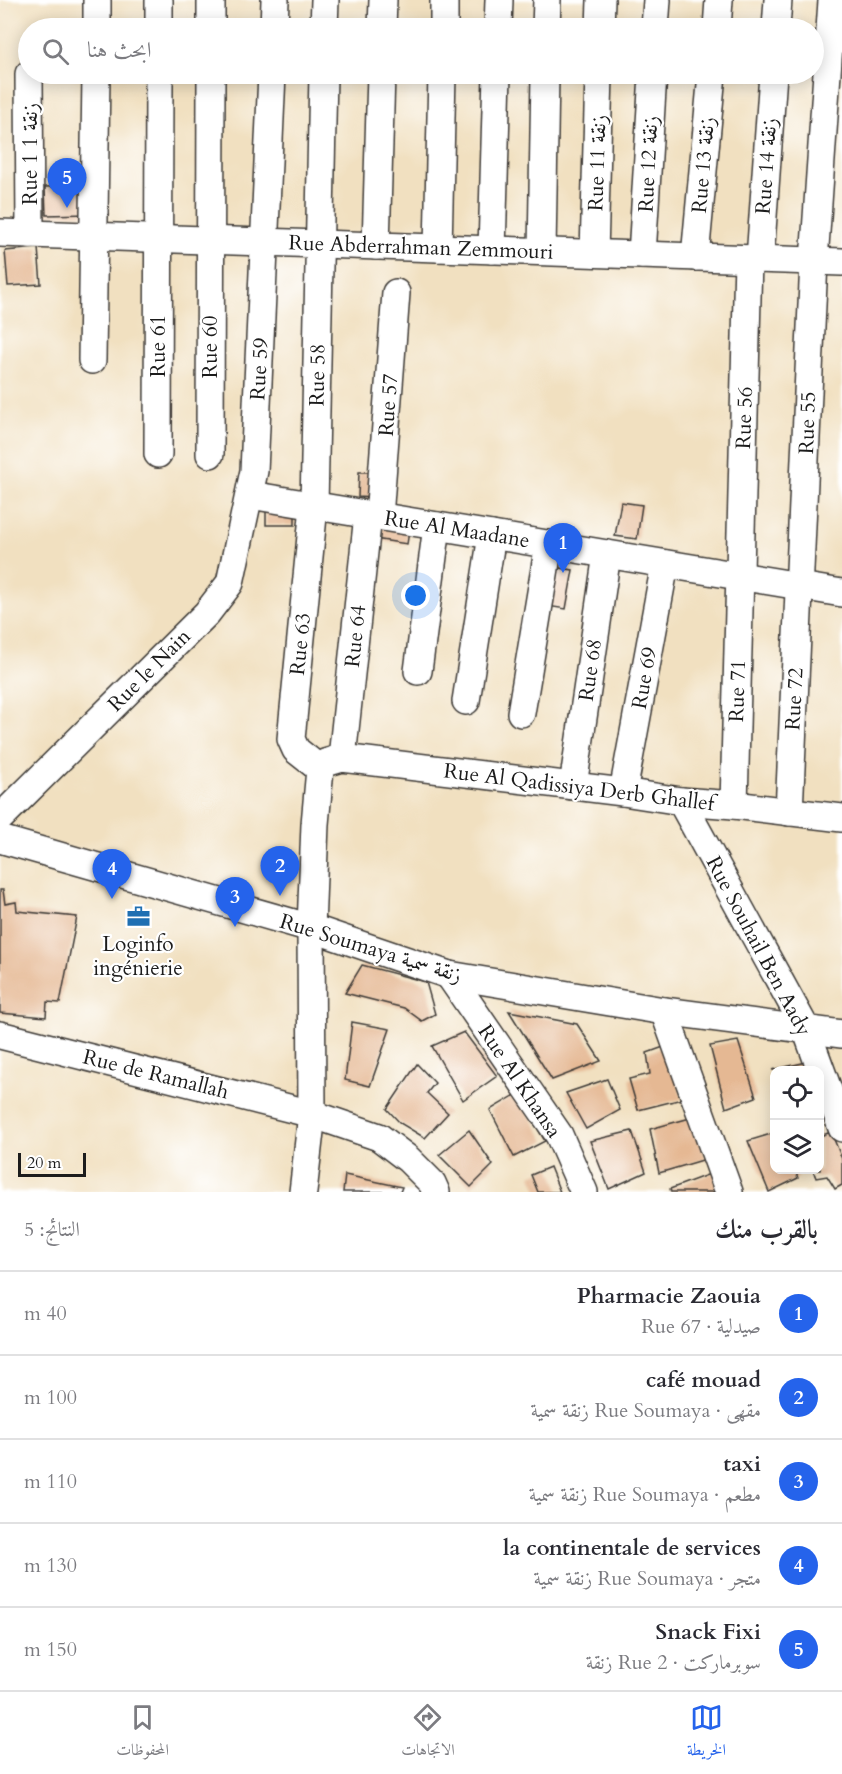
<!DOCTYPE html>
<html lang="ar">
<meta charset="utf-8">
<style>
:root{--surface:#fff;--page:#f7f7f7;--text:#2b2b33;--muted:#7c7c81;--line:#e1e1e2;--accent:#2563eb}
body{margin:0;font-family:Cardo,Amiri,serif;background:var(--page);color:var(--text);direction:rtl}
.controls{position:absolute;right:18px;bottom:18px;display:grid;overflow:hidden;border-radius:12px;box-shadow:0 3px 15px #0003}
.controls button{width:54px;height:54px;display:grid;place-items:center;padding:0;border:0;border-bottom:2px solid var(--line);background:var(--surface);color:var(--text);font:30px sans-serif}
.scale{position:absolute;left:18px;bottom:15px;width:68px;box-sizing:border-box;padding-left:6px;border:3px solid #1c1c1c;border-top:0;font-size:16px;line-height:21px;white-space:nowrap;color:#1c1c1c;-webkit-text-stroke:4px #fff;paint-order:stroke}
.you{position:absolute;left:416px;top:596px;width:21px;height:21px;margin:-15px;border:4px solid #fff;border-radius:50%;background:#1a73e8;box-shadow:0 0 0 9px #1a73e833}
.badge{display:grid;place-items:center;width:39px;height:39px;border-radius:50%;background:var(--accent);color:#fff;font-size:20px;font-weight:700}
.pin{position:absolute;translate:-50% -50px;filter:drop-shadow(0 2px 3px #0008)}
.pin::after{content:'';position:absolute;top:32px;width:21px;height:18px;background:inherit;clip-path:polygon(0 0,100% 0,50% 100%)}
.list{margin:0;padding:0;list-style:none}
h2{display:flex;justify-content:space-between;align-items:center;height:78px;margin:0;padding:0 24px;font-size:26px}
h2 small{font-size:20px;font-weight:400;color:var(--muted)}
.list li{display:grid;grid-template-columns:39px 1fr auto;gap:18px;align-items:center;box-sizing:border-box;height:84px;padding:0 24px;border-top:2px solid var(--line)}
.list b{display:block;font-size:22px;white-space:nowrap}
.list p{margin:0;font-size:20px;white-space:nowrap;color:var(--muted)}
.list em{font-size:20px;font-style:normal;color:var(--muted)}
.icon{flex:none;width:33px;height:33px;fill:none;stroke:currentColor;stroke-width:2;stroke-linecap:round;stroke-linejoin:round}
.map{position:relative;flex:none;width:842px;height:1192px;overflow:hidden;direction:ltr}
.search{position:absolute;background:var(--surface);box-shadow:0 3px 15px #0003;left:18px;right:18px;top:18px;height:66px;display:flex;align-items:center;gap:15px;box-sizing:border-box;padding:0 21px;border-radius:33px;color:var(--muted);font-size:22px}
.sheet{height:498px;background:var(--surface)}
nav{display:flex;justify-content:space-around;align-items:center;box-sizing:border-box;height:84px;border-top:2px solid var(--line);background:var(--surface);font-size:16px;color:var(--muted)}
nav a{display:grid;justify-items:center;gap:3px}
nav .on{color:var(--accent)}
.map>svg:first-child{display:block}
.building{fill:#e5b893}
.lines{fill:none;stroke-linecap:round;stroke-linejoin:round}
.minor-casing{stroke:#3c3935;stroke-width:30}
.minor{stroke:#fff;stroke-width:27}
.labels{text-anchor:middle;stroke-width:4.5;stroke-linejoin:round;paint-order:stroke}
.street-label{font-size:21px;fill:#1c1c1c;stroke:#fff}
.poi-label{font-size:21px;fill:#1c1c1c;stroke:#fff}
</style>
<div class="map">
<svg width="842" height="1192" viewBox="0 0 842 1192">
<rect width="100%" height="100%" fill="#fff"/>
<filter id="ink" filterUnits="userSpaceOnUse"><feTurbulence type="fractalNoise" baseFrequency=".0167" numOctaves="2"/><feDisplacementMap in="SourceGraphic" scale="12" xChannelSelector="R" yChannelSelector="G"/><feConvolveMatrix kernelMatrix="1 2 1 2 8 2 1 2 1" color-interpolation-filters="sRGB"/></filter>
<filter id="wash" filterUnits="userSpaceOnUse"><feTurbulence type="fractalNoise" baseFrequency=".008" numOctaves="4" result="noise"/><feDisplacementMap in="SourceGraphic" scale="24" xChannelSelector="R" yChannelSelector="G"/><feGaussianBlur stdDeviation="1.35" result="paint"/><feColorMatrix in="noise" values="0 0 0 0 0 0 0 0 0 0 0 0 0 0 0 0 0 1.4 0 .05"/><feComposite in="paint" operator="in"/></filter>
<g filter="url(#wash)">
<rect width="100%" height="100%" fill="#f1e0c0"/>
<g id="blocks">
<g class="building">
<polygon points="90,186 90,214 46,215 45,187"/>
<polygon points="38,248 41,284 8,286 5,251"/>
<polygon points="359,472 375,472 374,498 358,497"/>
<polygon points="621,502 642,505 637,539 615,536"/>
<rect x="266" y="509" width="29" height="16"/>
<polygon points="378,520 410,525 407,544 375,539"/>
<polygon points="553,567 573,570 566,609 547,606"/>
<polygon points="0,890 3,890 5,904 16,902 17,911 77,917 60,1003 47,1002 46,1017 0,1013"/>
<polygon points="362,965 426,982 435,1014 422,1021 404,1008 345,993"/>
<polygon points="509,1011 577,1024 601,1061 552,1080"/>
<polygon points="352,1022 390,1029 370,1086 345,1080"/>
<polygon points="464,1032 497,1076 463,1100 432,1046"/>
<polygon points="738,1041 756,1097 726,1108 710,1046"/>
<polygon points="669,1045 682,1099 638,1110 629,1079 650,1074 647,1053"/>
<polygon points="807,1062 809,1070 772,1070"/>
<polygon points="417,1064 435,1083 427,1093 448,1113 425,1138 400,1123 387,1109"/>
<polygon points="607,1079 620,1110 586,1129 566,1093"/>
<polygon points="517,1094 545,1141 514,1157 490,1110"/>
<polygon points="694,1117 706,1159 659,1173 650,1129"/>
<polygon points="469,1130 493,1165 471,1187 439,1155"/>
<polygon points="632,1131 646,1172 609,1189 590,1141"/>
<polygon points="831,1132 842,1159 842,1185 835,1189 827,1176 816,1178 813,1170 820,1170 820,1136"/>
<polygon points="774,1133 774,1170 795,1170 798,1178 769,1192 748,1141"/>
<polygon points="550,1167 560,1192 538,1192 531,1175"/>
<polygon points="715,1172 719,1192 671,1192 670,1189"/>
<polygon points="345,1175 402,1187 400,1192 343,1192"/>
</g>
</g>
</g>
<g filter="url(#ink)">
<use href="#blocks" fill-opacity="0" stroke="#3c3935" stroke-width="1.5"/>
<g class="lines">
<defs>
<g id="minor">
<polyline points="97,28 97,0"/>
<polyline points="159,28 159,0"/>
<polyline points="211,28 211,0"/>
<polyline points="274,28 275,0"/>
<polyline points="324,28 325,0"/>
<polyline points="382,28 383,0"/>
<polyline points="444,28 444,0"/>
<polyline points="498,28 499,0"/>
<polyline points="546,28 547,0"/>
<polyline points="600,28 601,0"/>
<polyline points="655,28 657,0"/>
<polyline points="717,28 719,0"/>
<polyline points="776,28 778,0"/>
<polyline points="29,74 30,234"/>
<polyline points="0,233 842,262"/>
<polyline points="376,246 381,74"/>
<polyline points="438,248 442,74"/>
<polyline points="492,250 497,74"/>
<polyline points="542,251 545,74"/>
<polyline points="594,253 599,74"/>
<polyline points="642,255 653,74"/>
<polyline points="695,257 712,74"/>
<polyline points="760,259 773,74"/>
<polyline points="92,360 96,74"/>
<polyline points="158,454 159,74"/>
<polyline points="210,454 211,74"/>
<polyline points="250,495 842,593"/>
<polyline points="379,517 396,293"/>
<polyline points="418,671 437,526"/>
<polyline points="466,701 492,535"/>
<polyline points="521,713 549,544"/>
<polyline points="342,758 368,515"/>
<polyline points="320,769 296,750 291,739 314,506 323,74"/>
<polyline points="320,769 325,763 342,758 623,792 681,801 734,805 842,818"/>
<polyline points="573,786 607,554"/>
<polyline points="623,792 665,564"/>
<polyline points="681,801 806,1029 842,1128"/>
<polyline points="734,805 748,259"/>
<polyline points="789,812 814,261 832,1"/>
<polyline points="0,818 207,613 230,583 254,471 272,74"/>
<polyline points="0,839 311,928 449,975 664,1011 842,1034"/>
<polyline points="449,975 559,1135 584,1192"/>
<polyline points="664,1011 729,1192"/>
<polyline points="0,1035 312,1114 379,1137 408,1159 432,1183 436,1192"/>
<polyline points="303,1192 312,1114 311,928 315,824 320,769"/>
</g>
</defs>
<use href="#minor" class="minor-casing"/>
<use href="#minor" class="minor"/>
</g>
</g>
<defs>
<symbol id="office-bare" viewBox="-9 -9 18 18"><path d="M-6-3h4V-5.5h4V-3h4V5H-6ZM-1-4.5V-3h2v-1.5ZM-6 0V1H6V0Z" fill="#1f6fb2" stroke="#fff" stroke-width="2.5" paint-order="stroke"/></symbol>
</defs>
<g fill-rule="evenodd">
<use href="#office-bare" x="122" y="900" width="33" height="33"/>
</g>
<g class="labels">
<g class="street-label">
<text transform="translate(30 154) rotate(-90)" y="7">Rue 1 زنقة 1</text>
<text transform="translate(597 163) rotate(-88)" y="7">Rue 11 زنقة</text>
<text transform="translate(648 164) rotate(-87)" y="7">Rue 12 زنقة</text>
<text transform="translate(703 165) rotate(-85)" y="7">Rue 13 زنقة</text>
<text transform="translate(766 166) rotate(-86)" y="7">Rue 14 زنقة</text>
<text transform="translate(421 247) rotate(2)" y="7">Rue Abderrahman Zemmouri</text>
<text transform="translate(158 346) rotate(-90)" y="7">Rue 61</text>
<text transform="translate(210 347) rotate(-90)" y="7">Rue 60</text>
<text transform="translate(259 369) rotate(-87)" y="7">Rue 59</text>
<text transform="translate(317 375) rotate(-89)" y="7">Rue 58</text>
<text transform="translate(388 405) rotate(-86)" y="7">Rue 57</text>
<text transform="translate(744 418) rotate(-88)" y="7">Rue 56</text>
<text transform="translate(807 423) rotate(-88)" y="7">Rue 55</text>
<text transform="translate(457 529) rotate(9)" y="7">Rue Al Maadane</text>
<text transform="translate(355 636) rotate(-84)" y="7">Rue 64</text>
<text transform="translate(300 644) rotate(-84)" y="7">Rue 63</text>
<text transform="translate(149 670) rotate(-45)" y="7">Rue le Nain</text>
<text transform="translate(590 670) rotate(-82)" y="7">Rue 68</text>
<text transform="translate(644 678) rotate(-80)" y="7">Rue 69</text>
<text transform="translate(737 691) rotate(-88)" y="7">Rue 71</text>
<text transform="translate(794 699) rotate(-87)" y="7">Rue 72</text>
<text transform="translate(579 787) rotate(7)" y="7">Rue Al Qadissiya Derb Ghallef</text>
<text transform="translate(759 946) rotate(62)" y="7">Rue Souhail Ben Aady</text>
<text transform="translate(371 948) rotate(17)" y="7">Rue Soumaya زنقة سمية</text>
<text transform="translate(156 1074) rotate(14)" y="7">Rue de Ramallah</text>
<text transform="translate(520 1081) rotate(56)" y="7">Rue Al Khansa</text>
</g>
<g class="poi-label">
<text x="138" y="951">Loginfo<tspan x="138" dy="24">ingénierie</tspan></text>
</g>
</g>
</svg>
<div class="controls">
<button><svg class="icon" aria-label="locate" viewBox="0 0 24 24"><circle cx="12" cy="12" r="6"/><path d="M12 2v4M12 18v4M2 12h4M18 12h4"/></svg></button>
<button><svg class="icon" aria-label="layers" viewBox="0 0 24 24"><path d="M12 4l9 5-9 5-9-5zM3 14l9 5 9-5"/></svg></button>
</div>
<div class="scale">20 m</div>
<div class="you"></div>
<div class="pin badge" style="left:563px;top:573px">1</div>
<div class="pin badge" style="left:280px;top:896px">2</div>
<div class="pin badge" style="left:235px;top:927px">3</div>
<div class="pin badge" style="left:112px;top:899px">4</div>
<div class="pin badge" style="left:67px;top:208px">5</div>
<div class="search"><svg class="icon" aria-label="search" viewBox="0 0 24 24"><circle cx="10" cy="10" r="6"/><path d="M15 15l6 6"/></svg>ابحث هنا</div>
</div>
<section class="sheet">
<h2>بالقرب منك<small>النتائج: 5</small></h2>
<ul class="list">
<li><span class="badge">1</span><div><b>Pharmacie Zaouia</b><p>صيدلية · Rue 67</p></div><em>40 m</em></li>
<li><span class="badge">2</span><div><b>café mouad</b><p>مقهى · Rue Soumaya زنقة سمية</p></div><em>100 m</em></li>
<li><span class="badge">3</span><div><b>taxi</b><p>مطعم · Rue Soumaya زنقة سمية</p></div><em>110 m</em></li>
<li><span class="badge">4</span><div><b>la continentale de services</b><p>متجر · Rue Soumaya زنقة سمية</p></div><em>130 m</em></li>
<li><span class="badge">5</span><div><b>Snack Fixi</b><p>سوبرماركت · Rue 2 زنقة</p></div><em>150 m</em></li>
</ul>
</section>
<nav>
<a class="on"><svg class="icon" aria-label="map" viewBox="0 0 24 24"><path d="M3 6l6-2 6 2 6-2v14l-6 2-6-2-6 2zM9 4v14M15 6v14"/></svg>الخريطة</a>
<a><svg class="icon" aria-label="directions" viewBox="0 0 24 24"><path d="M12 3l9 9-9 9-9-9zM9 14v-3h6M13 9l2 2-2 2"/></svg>الاتجاهات</a>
<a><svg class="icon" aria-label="saved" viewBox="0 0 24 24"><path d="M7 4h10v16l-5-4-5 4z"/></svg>المحفوظات</a>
</nav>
